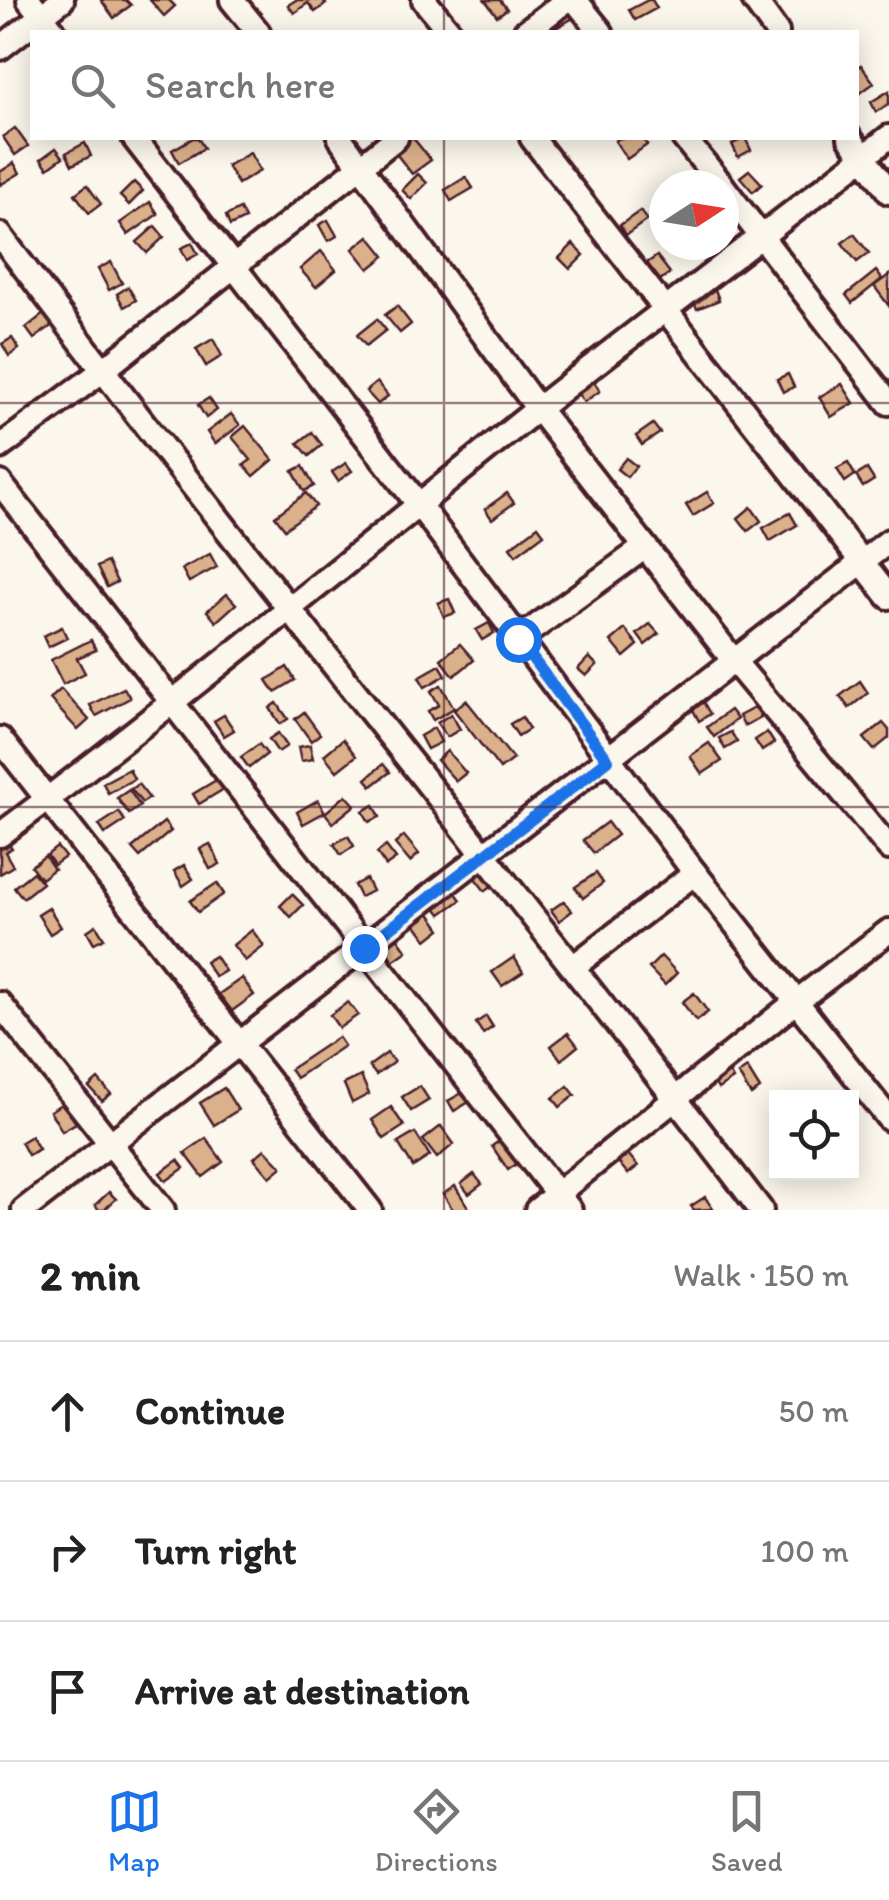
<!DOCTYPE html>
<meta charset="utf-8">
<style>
:root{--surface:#fff;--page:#f2f2f2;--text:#222;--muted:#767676;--line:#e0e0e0;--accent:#1a73e8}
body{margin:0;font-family:Itim,sans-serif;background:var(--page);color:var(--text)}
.controls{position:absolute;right:30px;bottom:30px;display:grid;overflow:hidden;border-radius:0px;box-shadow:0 5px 25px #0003}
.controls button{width:90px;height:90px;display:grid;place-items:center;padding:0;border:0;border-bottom:2px solid var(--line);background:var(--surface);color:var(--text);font:50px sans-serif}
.compass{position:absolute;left:649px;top:170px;width:90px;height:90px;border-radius:50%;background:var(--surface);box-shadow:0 5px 25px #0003;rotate:78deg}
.stop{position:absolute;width:30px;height:30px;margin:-22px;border:8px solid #1a73e8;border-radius:50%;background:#fff}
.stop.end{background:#1a73e8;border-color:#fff;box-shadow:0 2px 10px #0008}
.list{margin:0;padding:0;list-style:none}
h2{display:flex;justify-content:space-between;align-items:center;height:130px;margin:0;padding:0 40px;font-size:42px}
h2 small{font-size:32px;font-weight:400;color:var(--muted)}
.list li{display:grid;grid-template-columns:65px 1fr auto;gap:30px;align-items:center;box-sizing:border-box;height:140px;padding:0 40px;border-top:2px solid var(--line)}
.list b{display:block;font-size:38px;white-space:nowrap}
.list em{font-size:32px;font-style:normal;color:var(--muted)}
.icon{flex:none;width:55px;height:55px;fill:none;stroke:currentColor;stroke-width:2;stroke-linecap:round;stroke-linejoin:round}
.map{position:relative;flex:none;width:889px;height:1210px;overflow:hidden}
.search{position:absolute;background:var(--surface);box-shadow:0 5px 25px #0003;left:30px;right:30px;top:30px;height:110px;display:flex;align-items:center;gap:25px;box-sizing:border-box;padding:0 35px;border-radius:0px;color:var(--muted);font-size:38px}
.sheet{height:550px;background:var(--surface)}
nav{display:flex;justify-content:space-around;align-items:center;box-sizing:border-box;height:140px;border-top:2px solid var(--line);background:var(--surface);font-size:28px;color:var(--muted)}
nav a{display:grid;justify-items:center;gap:5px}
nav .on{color:var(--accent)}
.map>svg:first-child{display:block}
.building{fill:#dab18b;stroke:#4a1f2b;stroke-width:2.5}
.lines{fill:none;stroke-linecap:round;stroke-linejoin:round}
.minor-casing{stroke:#4a1f2b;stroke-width:30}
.minor{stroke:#fbf7ec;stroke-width:22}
.route{stroke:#1a73e8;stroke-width:12}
.grid{fill:none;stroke:#4a1f2b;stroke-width:2.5;stroke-opacity:0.55}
</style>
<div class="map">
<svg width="889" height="1210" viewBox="0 0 889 1210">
<rect width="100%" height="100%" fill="#fbf7ec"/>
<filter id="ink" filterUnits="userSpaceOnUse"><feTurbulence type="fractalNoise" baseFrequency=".01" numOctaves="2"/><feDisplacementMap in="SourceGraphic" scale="20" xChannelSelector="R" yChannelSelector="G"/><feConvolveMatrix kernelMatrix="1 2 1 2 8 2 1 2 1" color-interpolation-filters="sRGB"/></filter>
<g filter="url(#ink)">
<g class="building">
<polygon points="101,0 126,0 131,5 114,18"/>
<polygon points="150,0 169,0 175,6 164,16"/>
<polygon points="296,0 323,0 326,4 315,12 308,3 294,13 288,5"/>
<polygon points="485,0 500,0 507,9 497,16"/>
<polygon points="648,0 652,0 657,8 635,20 629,10"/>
<polygon points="566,5 573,18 549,32 541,20"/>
<polygon points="861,65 874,83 859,94 856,68"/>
<polygon points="889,91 889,104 876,112 871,102"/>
<polygon points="15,128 28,146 15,155 3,137"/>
<polygon points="193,138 198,138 204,148 179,163 172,150"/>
<polygon points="394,138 413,138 431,160 412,174 387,142"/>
<polygon points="620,138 642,138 647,145 627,159 615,141"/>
<polygon points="745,138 751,150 738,157 732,144"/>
<polygon points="85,143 91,156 72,165 66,153"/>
<polygon points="56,148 63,157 48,168 41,159"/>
<polygon points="250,153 260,171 238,184 227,166"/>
<polygon points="14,163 20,173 0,185 0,172"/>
<polygon points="749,170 762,184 753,192 740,177"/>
<polygon points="418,174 427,183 411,199 402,190"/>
<polygon points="466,177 473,188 451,201 445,190"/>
<polygon points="134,182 143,191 129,205 120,196"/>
<polygon points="87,185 101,204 89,213 75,194"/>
<polygon points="150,202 158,214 128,235 120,223"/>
<polygon points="240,209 245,219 230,226 226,216"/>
<polygon points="640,211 647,220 626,235 620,225"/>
<polygon points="328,220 337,236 328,241 319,225"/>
<polygon points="155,226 164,237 147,253 137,242"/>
<polygon points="854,234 869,253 857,262 842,243"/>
<polygon points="369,236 385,256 369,269 353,249"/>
<polygon points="192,243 198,254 187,260 181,248"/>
<polygon points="573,244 584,255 570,269 559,258"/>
<polygon points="321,251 336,270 316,287 300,269"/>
<polygon points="657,256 670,273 660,280 647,263"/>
<polygon points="111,262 122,283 109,290 98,269"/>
<polygon points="876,271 882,279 852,303 846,295"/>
<polygon points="889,275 889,306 874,286"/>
<polygon points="713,284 719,300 697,309 690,293"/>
<polygon points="128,287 136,300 124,307 117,294"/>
<polygon points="397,306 411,324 400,333 385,315"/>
<polygon points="46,312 55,323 34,339 26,328"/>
<polygon points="377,319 386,330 366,346 357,335"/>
<polygon points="12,338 19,349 9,356 2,344"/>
<polygon points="213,339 222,356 206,366 196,349"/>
<polygon points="589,374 600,391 584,402 572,385"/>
<polygon points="788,374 794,387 783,392 777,379"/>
<polygon points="377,382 388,396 378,404 366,391"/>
<polygon points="842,384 854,403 831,417 819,397"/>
<polygon points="209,398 217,410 206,418 198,405"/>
<polygon points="231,414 240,425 215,444 207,432"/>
<polygon points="653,424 660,433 642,445 636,436"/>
<polygon points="245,426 273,460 254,476 244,465 251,460 232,437"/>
<polygon points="312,432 322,445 309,456 298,443"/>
<polygon points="626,458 636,466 627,477 617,469"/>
<polygon points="346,463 352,471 338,481 332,472"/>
<polygon points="848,463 855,475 845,482 837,469"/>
<polygon points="303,466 314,486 304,491 293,471"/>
<polygon points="867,469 874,480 863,487 856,476"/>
<polygon points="707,492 714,503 693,516 686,505"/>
<polygon points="306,493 316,506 285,529 275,516"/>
<polygon points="507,493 514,503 492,519 485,509"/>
<polygon points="751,507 761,521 748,531 738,518"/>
<polygon points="790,513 797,525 770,541 763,528"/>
<polygon points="538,526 544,534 516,555 510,547"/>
<polygon points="210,554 217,567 189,582 182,569"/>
<polygon points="107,562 117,582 107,587 97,567"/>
<polygon points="227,594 236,604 216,622 207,611"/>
<polygon points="449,599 455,613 444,617 438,603"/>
<polygon points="489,623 494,633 482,640 476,630"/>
<polygon points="650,624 659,634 645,645 637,634"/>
<polygon points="62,627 67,638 48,647 43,636"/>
<polygon points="625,629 638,645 624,657 611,641"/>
<polygon points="91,640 96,650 77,658 85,673 63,684 51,660"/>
<polygon points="460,644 474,660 454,676 441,659"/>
<polygon points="589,657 597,665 586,676 578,669"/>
<polygon points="440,665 446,675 425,687 419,677"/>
<polygon points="287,667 295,680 275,692 267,680"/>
<polygon points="860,681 868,693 849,708 840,696"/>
<polygon points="441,685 454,708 433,720 428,711 439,705 431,691"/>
<polygon points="695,687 710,714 699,721 684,693"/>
<polygon points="124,688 130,698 96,716 90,705"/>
<polygon points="61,689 89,720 78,730 50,699"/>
<polygon points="466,700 513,759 500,769 454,710"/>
<polygon points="277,703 288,719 280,724 270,708"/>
<polygon points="756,707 761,717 744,726 739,716"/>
<polygon points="730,710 737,719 714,737 707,727"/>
<polygon points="304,712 320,734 311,741 295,719"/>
<polygon points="451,714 460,729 447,737 437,723"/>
<polygon points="224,715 234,730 224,736 214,721"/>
<polygon points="522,717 529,729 518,736 510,724"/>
<polygon points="883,723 889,730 889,738 874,750 864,738"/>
<polygon points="434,728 441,742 427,749 420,736"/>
<polygon points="731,732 737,742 725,749 719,738"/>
<polygon points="767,732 774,743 762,751 755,740"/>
<polygon points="278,733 287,746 278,752 269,739"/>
<polygon points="343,739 356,756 337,771 324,755"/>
<polygon points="709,743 722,761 702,774 690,756"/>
<polygon points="259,744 267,754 249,768 241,757"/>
<polygon points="310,745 313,759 301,761 298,747"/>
<polygon points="447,751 466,773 456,781 437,760"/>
<polygon points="383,764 390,772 372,786 366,779"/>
<polygon points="129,769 134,779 108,793 103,783"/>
<polygon points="218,779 224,789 199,804 193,794"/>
<polygon points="138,784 149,798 142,803 131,789"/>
<polygon points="129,790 140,806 129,814 117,798"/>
<polygon points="346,795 355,805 333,823 325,813"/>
<polygon points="318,800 325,812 303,824 297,812"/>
<polygon points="374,805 380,817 369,822 363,811"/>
<polygon points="119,812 125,821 105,834 99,825"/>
<polygon points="164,822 171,831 140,857 132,848"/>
<polygon points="607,822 617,835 594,853 583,840"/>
<polygon points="0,832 12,848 5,852 13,866 0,874"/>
<polygon points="348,836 354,846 341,855 334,844"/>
<polygon points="404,836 419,854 410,862 395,844"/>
<polygon points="210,844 220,864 210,869 200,849"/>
<polygon points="386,846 396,859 386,866 377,853"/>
<polygon points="57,847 65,857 54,865 47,855"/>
<polygon points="45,856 54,869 41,879 31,866"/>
<polygon points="184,865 193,879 183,886 174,871"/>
<polygon points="481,865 495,883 485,891 471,873"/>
<polygon points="33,872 42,883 23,898 14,887"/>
<polygon points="596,873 603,883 583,898 575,887"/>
<polygon points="366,879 372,891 360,897 354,885"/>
<polygon points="217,883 224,894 198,912 190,901"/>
<polygon points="453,889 461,900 441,914 433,903"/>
<polygon points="292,894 303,905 291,917 280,906"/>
<polygon points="564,901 572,911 559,921 551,910"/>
<polygon points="49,908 61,927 50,934 38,915"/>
<polygon points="429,912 441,929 427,940 414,922"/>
<polygon points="96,925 104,938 94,943 87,931"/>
<polygon points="252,930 264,946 245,961 233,945"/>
<polygon points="394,933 407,951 393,961 381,942"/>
<polygon points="215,956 225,971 215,977 205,962"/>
<polygon points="661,956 677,973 665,985 649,968"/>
<polygon points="514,957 523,972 502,986 492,972"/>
<polygon points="242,978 254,995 232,1011 219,994"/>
<polygon points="694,993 708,1012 696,1021 682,1002"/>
<polygon points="348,1002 358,1015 339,1028 330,1015"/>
<polygon points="486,1016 493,1027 483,1034 476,1023"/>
<polygon points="568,1033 578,1046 561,1060 551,1046"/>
<polygon points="338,1037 344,1046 296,1078 290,1069"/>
<polygon points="387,1053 394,1062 376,1075 369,1066"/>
<polygon points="725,1065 733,1079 718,1089 710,1075"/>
<polygon points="747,1068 760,1089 751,1095 738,1074"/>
<polygon points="361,1076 369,1094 352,1103 344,1084"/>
<polygon points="98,1079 111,1094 102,1101 89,1087"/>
<polygon points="420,1086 429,1100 411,1111 402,1097"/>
<polygon points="568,1086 575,1095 560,1107 553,1098"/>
<polygon points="224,1088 238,1110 214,1125 200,1103"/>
<polygon points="469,1089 474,1099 454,1111 448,1101"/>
<polygon points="63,1103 76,1123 62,1131 50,1111"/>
<polygon points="391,1107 404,1126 384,1139 372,1120"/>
<polygon points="441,1126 454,1144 437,1158 423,1140"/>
<polygon points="415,1133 430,1156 413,1167 398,1143"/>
<polygon points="31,1136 39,1149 28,1155 21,1142"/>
<polygon points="206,1138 223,1162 203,1177 185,1153"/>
<polygon points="502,1139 518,1163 508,1170 492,1146"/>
<polygon points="265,1149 282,1167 270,1177 254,1158"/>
<polygon points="628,1154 638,1166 628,1174 618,1162"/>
<polygon points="178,1160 184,1168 166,1181 160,1173"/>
<polygon points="474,1174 482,1184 469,1194 461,1184"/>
<polygon points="455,1186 470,1210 453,1210 443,1194"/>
<polygon points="109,1192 116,1199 104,1210 99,1210 95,1205"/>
<polygon points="705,1197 713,1209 694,1210 691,1206"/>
</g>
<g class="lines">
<defs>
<g id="minor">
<polyline points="29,0 54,32"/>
<polyline points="232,0 258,32"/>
<polyline points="424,0 450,32"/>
<polyline points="575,0 601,32"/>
<polyline points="754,0 777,32"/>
<polyline points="525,32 567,0"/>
<polyline points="0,48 62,0"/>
<polyline points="134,138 419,505 695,873 889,1119"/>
<polyline points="340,138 538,409 734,661 889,848"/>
<polyline points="532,138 889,597"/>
<polyline points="684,138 722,185"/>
<polyline points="850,138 889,192"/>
<polyline points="724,188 889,403"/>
<path d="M0 235C248 565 511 882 761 1210"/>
<polyline points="0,447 102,371 396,138"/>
<polyline points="0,483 570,1210"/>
<polyline points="519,639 645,547"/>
<polyline points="0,739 370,1210"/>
<path d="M0 835C182 698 358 553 535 411 652 318 772 230 889 137"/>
<polyline points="573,967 695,873"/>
<polyline points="0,1004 163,1210"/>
<polyline points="24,1210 889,541"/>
<polyline points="537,1210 797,1001 889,931"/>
</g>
</defs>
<use href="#minor" class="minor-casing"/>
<use href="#minor" class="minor"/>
</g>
</g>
<g class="lines" filter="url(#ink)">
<polyline class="route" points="364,948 608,760 518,639"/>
</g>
<path class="grid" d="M444 0V32M444 138V1210M0 403H889M0 807H889"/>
</svg>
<div class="controls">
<button><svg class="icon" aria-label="locate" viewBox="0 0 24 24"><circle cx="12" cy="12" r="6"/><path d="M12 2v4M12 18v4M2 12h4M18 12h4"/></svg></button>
</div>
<svg class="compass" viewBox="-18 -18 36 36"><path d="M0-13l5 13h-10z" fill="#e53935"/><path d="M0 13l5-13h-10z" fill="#767676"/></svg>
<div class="stop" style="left:518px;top:639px"></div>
<div class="stop end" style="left:364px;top:948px"></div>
<div class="search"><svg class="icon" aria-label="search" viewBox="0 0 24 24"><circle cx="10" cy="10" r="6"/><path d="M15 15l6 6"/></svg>Search here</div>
</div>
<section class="sheet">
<h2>2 min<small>Walk · 150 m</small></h2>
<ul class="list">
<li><svg class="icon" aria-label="ahead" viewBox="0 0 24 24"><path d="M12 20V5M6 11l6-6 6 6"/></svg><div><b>Continue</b></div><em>50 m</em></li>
<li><svg class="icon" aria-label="right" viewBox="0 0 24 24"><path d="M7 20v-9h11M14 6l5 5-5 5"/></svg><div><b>Turn right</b></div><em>100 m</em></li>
<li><svg class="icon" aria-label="arrive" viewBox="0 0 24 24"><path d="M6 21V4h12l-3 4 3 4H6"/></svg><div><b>Arrive at destination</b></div></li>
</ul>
</section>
<nav>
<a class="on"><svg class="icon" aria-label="map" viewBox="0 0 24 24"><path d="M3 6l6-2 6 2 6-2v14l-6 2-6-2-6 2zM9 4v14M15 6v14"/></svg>Map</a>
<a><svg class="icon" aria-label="directions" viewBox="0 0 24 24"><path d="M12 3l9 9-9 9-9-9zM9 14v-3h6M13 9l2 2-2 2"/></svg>Directions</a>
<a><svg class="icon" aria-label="saved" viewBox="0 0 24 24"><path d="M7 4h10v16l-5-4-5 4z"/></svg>Saved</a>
</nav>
